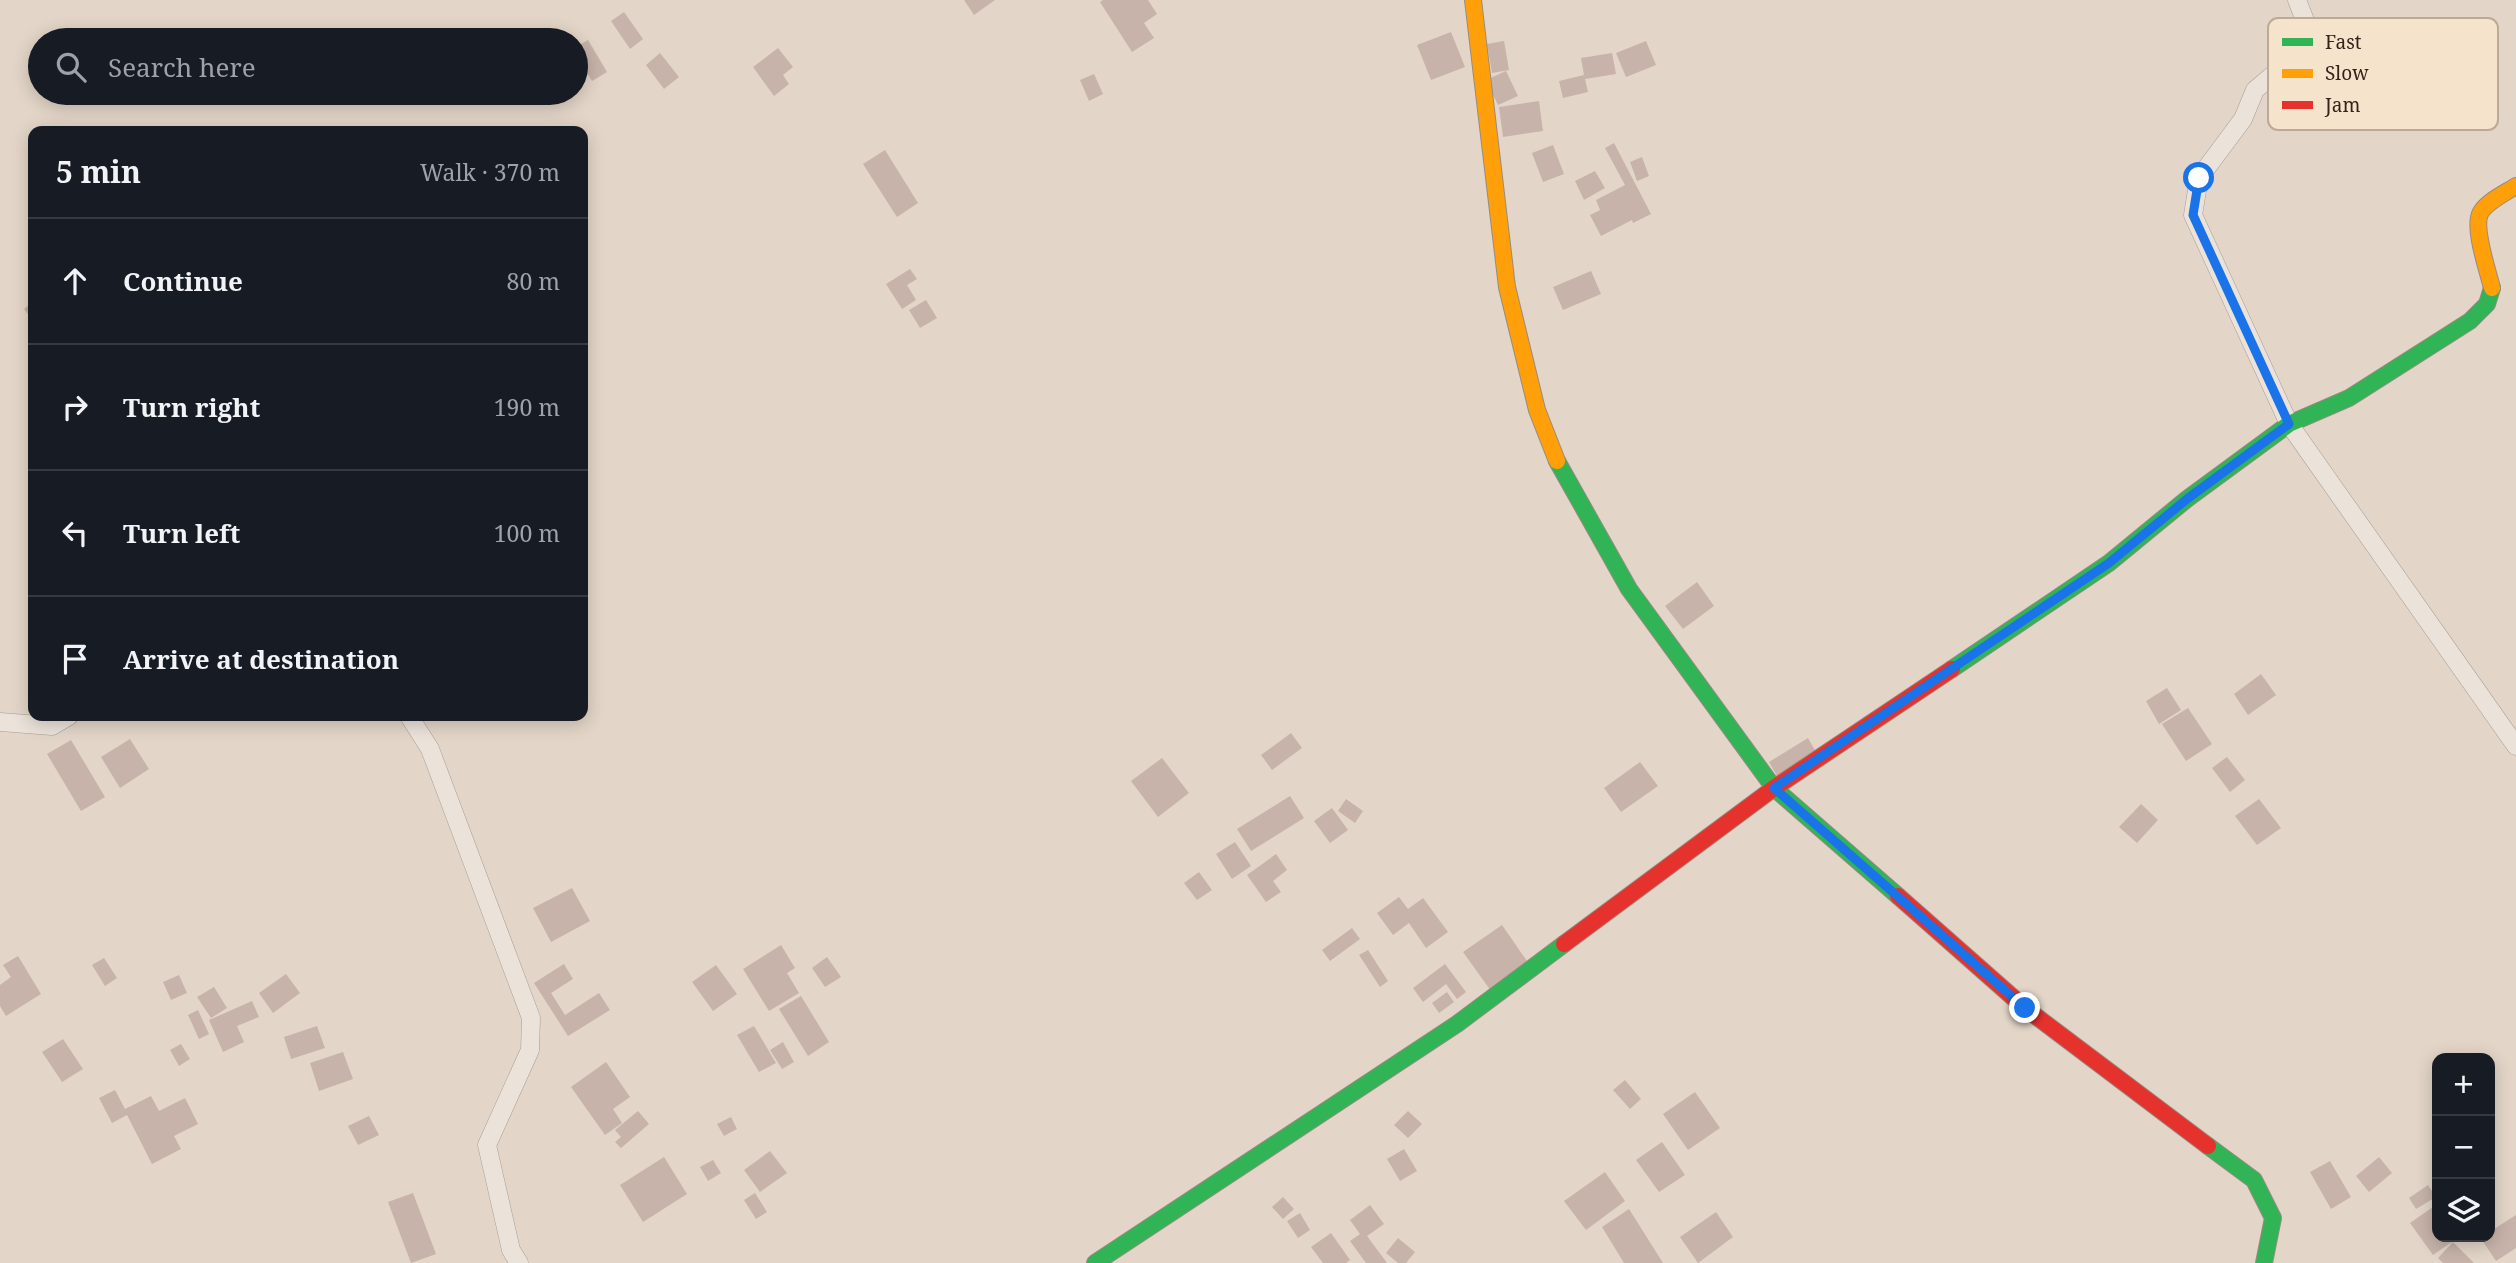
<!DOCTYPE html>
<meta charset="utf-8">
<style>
:root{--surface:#171b24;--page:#20242c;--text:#f1f3f6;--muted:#9ea1a6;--line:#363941}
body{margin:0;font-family:"Noto Serif",serif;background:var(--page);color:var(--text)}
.controls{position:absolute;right:21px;bottom:21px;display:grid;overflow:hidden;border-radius:14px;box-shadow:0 4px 18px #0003}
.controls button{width:63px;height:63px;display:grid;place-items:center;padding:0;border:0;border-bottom:2px solid var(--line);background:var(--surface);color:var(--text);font:35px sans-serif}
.stop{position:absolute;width:21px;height:21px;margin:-16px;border:5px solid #1a73e8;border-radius:50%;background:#fff}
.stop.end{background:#1a73e8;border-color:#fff;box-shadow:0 2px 7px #0008}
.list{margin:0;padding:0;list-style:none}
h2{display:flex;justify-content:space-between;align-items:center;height:91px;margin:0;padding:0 28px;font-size:30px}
h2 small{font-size:23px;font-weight:400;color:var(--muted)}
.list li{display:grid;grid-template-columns:46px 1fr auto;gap:21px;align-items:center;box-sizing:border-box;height:126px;padding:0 28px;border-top:2px solid var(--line)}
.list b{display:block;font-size:26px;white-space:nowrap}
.list em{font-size:23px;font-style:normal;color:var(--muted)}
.icon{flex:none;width:38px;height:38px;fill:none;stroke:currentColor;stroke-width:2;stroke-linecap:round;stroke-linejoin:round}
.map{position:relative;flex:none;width:2516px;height:1263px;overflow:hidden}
.search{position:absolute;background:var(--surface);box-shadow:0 4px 18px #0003;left:28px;top:28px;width:560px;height:77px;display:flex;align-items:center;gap:18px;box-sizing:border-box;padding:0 24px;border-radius:38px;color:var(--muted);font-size:26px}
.panel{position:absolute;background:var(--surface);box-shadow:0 4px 18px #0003;left:28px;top:126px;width:560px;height:595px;border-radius:14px}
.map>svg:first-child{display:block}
.building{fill:#c7b3a9}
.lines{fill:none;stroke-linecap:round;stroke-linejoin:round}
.street-casing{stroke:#a79c92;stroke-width:19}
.fast-casing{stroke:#978b82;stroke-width:18}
.slow-casing{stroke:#978b82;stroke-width:18}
.jam-casing{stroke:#978b82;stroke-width:18}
.street{stroke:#ebe3da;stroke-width:18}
.fast{stroke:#30b455;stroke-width:16}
.slow{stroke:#ff9f0a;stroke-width:16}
.jam{stroke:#e5322d;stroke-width:16}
.route{stroke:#1a73e8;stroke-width:9}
.key{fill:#f6e3cc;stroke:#bca997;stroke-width:2}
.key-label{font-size:19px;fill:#35231b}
</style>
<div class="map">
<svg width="2516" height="1263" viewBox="0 0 2516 1263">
<rect width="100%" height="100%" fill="#e3d6c8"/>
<g class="building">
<polygon points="964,0 995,0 974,15"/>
<polygon points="1103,0 1148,0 1157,14 1144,23 1154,38 1132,52 1100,2"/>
<polygon points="624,12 643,39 630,49 611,21"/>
<polygon points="1451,32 1465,67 1431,80 1417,45"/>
<polygon points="588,40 607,72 592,81 576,54 576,47"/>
<polygon points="1504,41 1509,70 1492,73 1487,44"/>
<polygon points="1646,41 1656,65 1626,77 1616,53"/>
<polygon points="778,48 793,67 783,75 789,84 774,96 753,67"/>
<polygon points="660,53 679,77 664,89 646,65"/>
<polygon points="1612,53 1616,74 1585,79 1588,92 1563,98 1559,81 1584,75 1581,58"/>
<polygon points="1506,71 1518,96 1498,105 1486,80"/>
<polygon points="1094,74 1103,94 1089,101 1080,80"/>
<polygon points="1539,101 1543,131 1503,137 1499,107"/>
<polygon points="1614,143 1651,214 1633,223 1632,220 1601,236 1590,215 1600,210 1596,200 1625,185 1605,148"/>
<polygon points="1553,145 1564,174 1543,182 1532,153"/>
<polygon points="885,150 918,203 897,217 863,164"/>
<polygon points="1642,157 1649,176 1637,181 1630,162"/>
<polygon points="1595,171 1605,188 1584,200 1575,181"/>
<polygon points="910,269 917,279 907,285 916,300 902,309 886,284"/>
<polygon points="1591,271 1601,294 1563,310 1553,287"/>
<polygon points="926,300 937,318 920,328 909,310"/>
<polygon points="33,302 33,321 24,309"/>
<polygon points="1697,582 1714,606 1683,629 1665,606"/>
<polygon points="2261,674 2276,695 2248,715 2234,694"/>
<polygon points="2167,688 2181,710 2159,724 2146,701"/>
<polygon points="2188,708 2212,744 2186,761 2162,724"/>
<polygon points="1291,733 1302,748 1272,770 1261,755"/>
<polygon points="1808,738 1816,752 1777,776 1769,762"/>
<polygon points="130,739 149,769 120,788 101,757"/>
<polygon points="71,740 105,797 81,811 47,754"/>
<polygon points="2227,757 2245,780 2230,792 2212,768"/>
<polygon points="1162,758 1189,793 1158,817 1131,781"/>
<polygon points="1640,762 1658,786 1621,812 1604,788"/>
<polygon points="1290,796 1304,818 1251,851 1237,829"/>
<polygon points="1346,799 1363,811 1355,823 1338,811"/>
<polygon points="2259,799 2281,828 2257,845 2235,816"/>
<polygon points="2141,804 2158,820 2137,843 2119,827"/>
<polygon points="1332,808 1348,830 1330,843 1314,821"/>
<polygon points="1235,842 1251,866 1232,879 1216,854"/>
<polygon points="1276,854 1287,870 1273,881 1281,892 1266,902 1247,875"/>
<polygon points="1199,872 1212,890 1197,900 1184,883"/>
<polygon points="572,888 590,921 551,942 533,908"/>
<polygon points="1399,897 1408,909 1423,898 1448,932 1426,948 1409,923 1393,935 1377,913"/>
<polygon points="1502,925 1529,964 1491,991 1463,952"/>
<polygon points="1352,928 1360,939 1330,961 1322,950"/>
<polygon points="781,945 795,968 787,973 799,993 769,1011 743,969"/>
<polygon points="1368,950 1388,981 1380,987 1359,955"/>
<polygon points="18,956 41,994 6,1016 0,1006 0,985 11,977 3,965"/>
<polygon points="827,957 841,977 825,987 812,968"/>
<polygon points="104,958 117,978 105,986 92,965"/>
<polygon points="564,964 573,979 551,993 565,1015 599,993 610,1010 568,1036 534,983"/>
<polygon points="1445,964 1466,992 1457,999 1446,984 1423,1002 1413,988"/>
<polygon points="716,965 737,994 713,1011 692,982"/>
<polygon points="286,974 300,993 273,1013 259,993"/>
<polygon points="179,975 187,993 171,1000 163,982"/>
<polygon points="214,987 227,1008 211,1018 197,997"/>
<polygon points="1447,992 1454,1002 1439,1013 1432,1003"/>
<polygon points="801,996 829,1042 808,1056 779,1009"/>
<polygon points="252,1001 259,1017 237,1026 244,1042 223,1052 209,1020"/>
<polygon points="198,1010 209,1034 199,1039 188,1015"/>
<polygon points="317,1026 325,1048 291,1059 284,1037"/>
<polygon points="754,1026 776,1063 759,1072 737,1035"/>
<polygon points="63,1039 83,1069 62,1082 42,1052"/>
<polygon points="783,1042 794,1062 782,1069 770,1050"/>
<polygon points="181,1044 190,1059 179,1066 170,1050"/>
<polygon points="343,1052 353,1079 319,1091 310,1063"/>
<polygon points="606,1062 630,1097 613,1109 622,1123 605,1135 571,1087"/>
<polygon points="1625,1080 1641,1099 1630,1109 1613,1090"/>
<polygon points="115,1090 125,1109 151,1096 159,1111 185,1098 198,1124 174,1136 181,1149 152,1164 127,1115 112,1123 99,1098"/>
<polygon points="1695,1092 1720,1128 1688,1150 1663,1114"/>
<polygon points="638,1111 649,1124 621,1148 615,1142 621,1137 615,1130"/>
<polygon points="1408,1111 1422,1124 1408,1138 1394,1125"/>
<polygon points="369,1116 379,1135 358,1145 348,1126"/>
<polygon points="731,1117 737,1129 724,1136 717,1124"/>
<polygon points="1662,1142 1685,1175 1659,1192 1636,1160"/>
<polygon points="1404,1149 1417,1171 1400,1181 1387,1159"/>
<polygon points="770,1151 787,1173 760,1192 744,1170"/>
<polygon points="664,1157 687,1194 643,1222 620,1185"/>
<polygon points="2379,1157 2392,1173 2369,1192 2356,1176"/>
<polygon points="713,1160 721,1173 708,1181 700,1167"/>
<polygon points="2330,1161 2351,1197 2331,1209 2310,1172"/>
<polygon points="1605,1172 1625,1201 1586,1230 1564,1201"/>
<polygon points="2428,1185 2436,1197 2416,1209 2409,1198"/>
<polygon points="413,1193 436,1254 411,1263 388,1202"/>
<polygon points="755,1193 767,1212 756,1219 744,1200"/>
<polygon points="1283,1197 1294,1209 1283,1219 1272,1207"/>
<polygon points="1370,1205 1384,1224 1367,1236 1387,1263 1366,1263 1350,1241 1360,1234 1350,1220"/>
<polygon points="2433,1207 2437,1213 2437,1237 2459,1237 2433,1255 2410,1223"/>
<polygon points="1629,1209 1663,1263 1624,1263 1602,1227"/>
<polygon points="1716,1212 1733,1237 1698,1263 1680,1237"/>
<polygon points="1300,1213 1310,1230 1298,1238 1287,1221"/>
<polygon points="2516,1215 2516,1248 2496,1261 2480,1237 2490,1237 2490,1222 2494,1229"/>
<polygon points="1331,1233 1350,1260 1346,1263 1323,1263 1311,1247"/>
<polygon points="1398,1238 1415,1252 1406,1263 1398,1263 1386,1253"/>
<polygon points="2453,1242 2474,1263 2443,1263 2438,1258"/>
</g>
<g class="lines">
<defs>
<g id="street">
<polyline points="2297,0 2313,41 2255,90 2243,119 2199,178 2193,215 2289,424 2516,746"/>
<polyline points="409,716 430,749 531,1018 530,1050 487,1145 511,1250 519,1263"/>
<polyline points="0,722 52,726 69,716"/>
</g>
<g id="fast">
<polyline points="1557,461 1629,589 1774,788 1898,896"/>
<polyline points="1952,669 2109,563 2187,499 2289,424 2349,398 2470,321 2487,304 2492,288"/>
<polyline points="2208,1146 2254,1180 2273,1218 2264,1263"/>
<polyline points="1095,1263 1457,1024 1564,944"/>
</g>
<g id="slow">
<polyline points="1473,0 1507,287 1537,410 1557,461"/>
<path d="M2492 288C2488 271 2472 226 2481 212 2488 201 2505 193 2516 186"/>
</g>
<g id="jam">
<polyline points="1898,896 2025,1008 2208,1146"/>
<polyline points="1564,944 1774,788 1952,669"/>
</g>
</defs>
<use href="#street" class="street-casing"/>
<use href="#fast" class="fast-casing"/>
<use href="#slow" class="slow-casing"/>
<use href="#jam" class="jam-casing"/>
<use href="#street" class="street"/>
<use href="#fast" class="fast"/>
<use href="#slow" class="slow"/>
<use href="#jam" class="jam"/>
</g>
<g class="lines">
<polyline class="route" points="2025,1008 1774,788 2109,563 2187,499 2289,424 2193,215 2199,178"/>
</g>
<rect x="2268" y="18" width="230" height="112" rx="10" class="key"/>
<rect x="2282" y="38" width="31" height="8" fill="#30b455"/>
<rect x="2282" y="69" width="31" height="9" fill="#ff9f0a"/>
<rect x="2282" y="101" width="31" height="8" fill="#e5322d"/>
<g class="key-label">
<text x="2325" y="49">Fast</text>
<text x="2325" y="80">Slow</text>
<text x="2325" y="112">Jam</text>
</g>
</svg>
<div class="controls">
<button>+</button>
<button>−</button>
<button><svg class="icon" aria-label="layers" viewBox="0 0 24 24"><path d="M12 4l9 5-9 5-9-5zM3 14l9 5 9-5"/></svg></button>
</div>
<div class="stop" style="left:2199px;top:178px"></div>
<div class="stop end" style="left:2025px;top:1008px"></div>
<div class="search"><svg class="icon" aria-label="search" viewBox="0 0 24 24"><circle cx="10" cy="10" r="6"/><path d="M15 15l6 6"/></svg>Search here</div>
<section class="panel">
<h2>5 min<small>Walk · 370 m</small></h2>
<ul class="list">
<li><svg class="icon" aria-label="ahead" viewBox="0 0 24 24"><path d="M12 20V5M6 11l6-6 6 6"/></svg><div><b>Continue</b></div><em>80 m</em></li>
<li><svg class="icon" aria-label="right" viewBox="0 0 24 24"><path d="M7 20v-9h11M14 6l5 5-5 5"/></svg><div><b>Turn right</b></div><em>190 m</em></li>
<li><svg class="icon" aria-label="left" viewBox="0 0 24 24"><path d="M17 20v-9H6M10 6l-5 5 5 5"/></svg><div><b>Turn left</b></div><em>100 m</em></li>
<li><svg class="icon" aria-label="arrive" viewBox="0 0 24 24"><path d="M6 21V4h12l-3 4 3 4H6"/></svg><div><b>Arrive at destination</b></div></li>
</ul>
</section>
</div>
